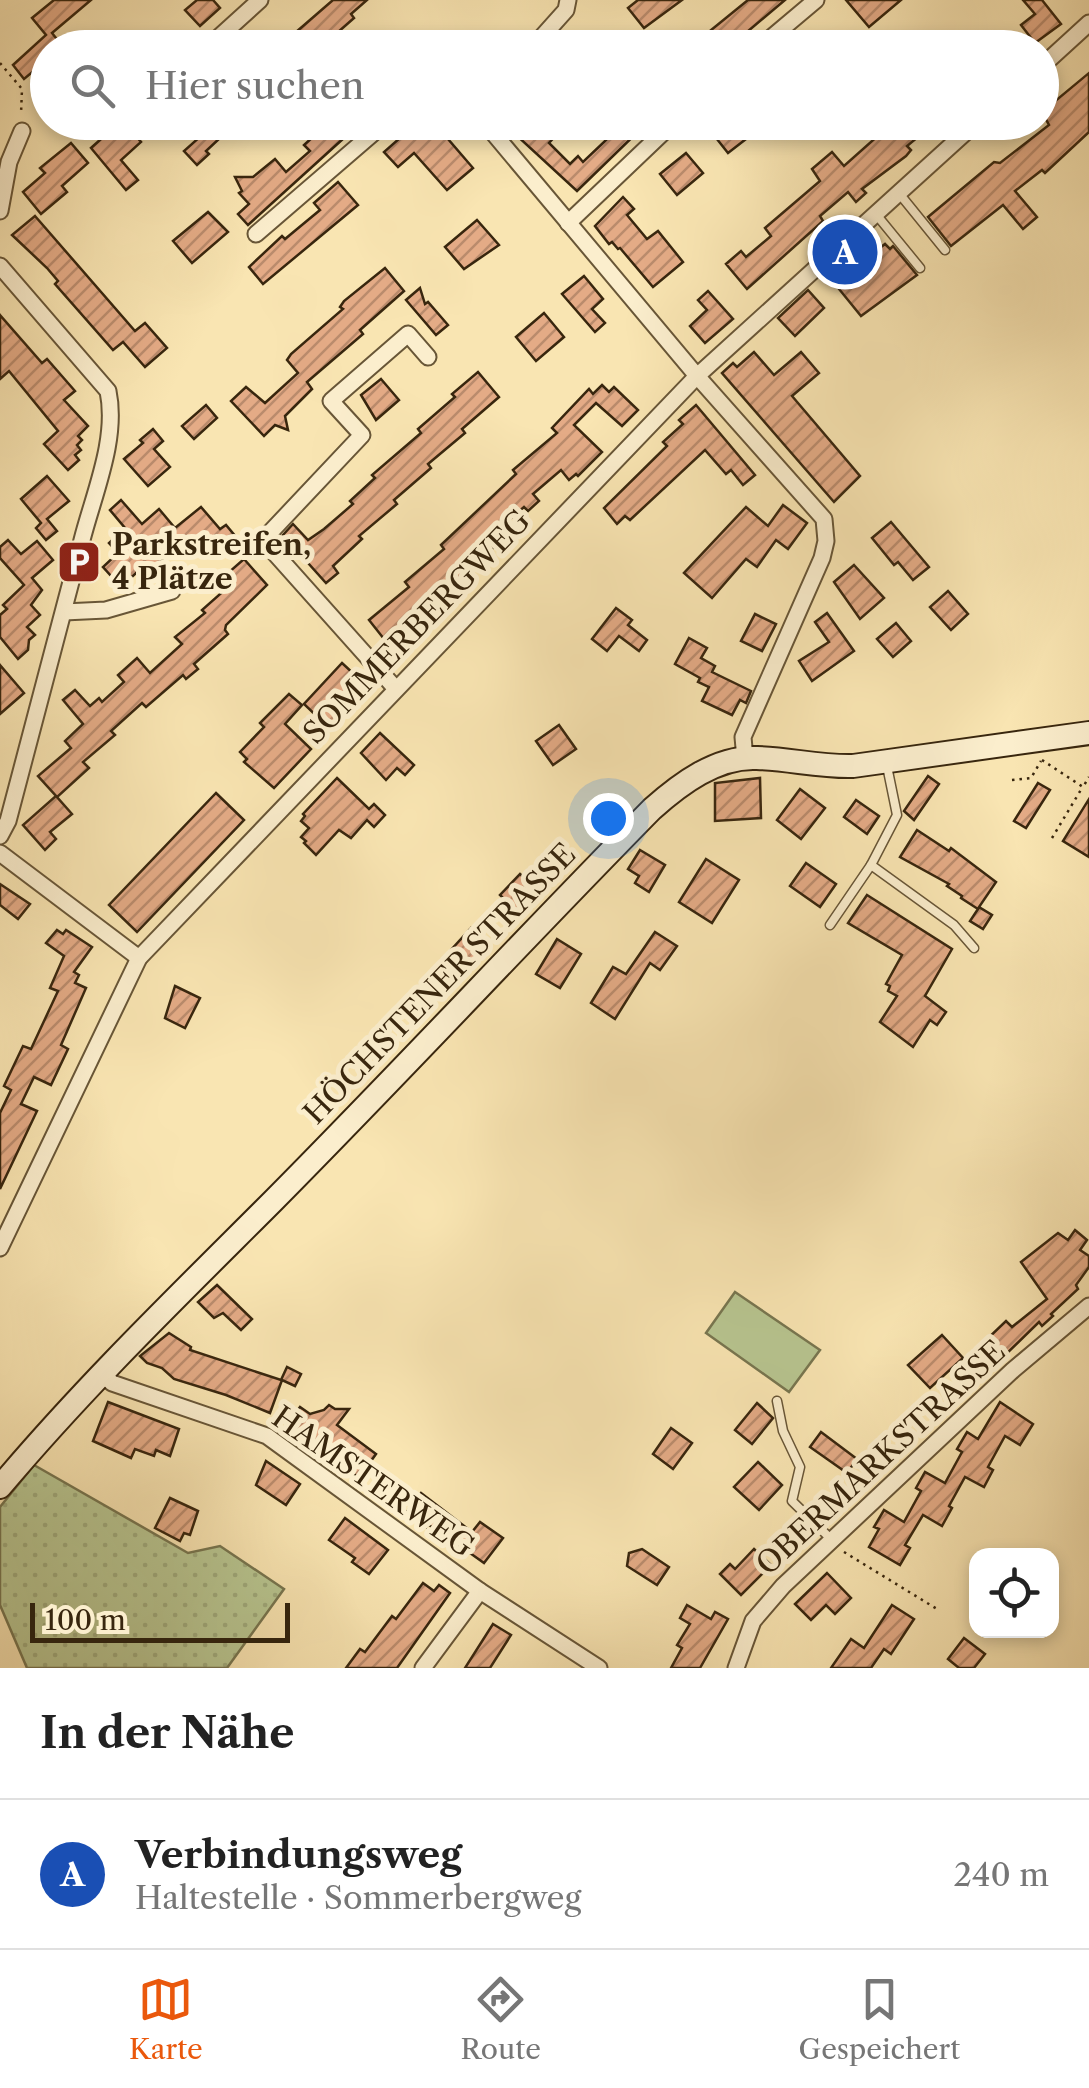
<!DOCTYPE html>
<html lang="de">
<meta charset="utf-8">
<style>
:root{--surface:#fff;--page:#f2f2f2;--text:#222;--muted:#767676;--line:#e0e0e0;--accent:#ea580c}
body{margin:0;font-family:"Libre Caslon Text",serif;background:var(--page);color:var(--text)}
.controls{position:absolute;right:30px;bottom:30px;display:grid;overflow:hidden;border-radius:20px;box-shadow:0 5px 15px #0003}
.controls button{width:90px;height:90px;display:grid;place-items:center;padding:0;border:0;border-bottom:2px solid var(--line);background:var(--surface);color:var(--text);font:50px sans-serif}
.scale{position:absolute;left:30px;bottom:25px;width:260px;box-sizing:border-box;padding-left:10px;border:5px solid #38260e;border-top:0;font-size:28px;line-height:35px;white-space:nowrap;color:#38260e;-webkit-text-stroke:8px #fbeecd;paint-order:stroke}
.you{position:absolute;left:608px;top:818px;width:35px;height:35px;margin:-25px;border:8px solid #fff;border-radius:50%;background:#1a73e8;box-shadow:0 0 0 15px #1a73e833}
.badge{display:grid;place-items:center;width:65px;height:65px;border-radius:50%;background:var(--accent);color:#fff;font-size:32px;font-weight:700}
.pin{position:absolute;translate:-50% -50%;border:5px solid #fff;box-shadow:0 2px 10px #0006}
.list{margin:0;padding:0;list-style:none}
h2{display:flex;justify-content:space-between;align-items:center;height:130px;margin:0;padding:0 40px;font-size:42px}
h2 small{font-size:32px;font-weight:400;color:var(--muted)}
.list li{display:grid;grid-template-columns:65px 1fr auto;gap:30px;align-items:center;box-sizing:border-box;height:150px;padding:0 40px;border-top:2px solid var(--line)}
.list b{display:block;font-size:38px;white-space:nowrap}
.list p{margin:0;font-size:32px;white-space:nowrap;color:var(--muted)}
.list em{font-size:32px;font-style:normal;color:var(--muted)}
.icon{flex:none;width:55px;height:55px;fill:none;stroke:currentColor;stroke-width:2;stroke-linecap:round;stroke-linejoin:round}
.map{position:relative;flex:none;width:1089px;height:1668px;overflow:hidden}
.search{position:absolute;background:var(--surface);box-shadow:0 5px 15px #0003;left:30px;right:30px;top:30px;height:110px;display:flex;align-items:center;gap:25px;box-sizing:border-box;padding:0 35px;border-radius:55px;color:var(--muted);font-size:38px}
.sheet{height:280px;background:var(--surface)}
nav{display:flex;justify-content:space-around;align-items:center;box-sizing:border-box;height:140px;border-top:2px solid var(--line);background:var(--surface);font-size:28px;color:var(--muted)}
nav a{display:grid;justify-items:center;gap:5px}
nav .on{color:var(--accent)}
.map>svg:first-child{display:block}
.grass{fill:url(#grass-dots);stroke:#787650;stroke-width:2.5}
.park{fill:#b8c691;stroke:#787650;stroke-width:2.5}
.building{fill:url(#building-hatch);stroke:#38260e;stroke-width:2.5}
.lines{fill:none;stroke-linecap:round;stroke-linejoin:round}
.lane-casing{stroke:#685637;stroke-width:11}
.street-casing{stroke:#685637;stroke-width:19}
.secondary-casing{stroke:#38260e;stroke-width:26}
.path{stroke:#38260e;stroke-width:2.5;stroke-dasharray:2.5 5;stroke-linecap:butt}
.lane{stroke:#fbeecd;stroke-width:8}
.street{stroke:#fbeecd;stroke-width:15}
.secondary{stroke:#fbeecd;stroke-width:22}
.labels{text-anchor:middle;stroke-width:10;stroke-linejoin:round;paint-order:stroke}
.poi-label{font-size:30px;font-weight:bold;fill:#38260e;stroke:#fbeecd;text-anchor:start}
.street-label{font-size:30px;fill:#38260e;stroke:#fbeecd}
</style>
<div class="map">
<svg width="1089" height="1668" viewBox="0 0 1089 1668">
<defs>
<pattern id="grass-dots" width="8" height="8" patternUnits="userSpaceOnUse" patternTransform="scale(2.5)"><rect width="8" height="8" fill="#b8c691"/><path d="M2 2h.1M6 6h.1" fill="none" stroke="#9faa7c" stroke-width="1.8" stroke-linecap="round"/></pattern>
<pattern id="building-hatch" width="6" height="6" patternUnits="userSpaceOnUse" patternTransform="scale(2.5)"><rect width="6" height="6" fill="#e4ab86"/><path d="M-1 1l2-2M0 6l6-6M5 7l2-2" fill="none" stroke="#ba8b6c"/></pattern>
</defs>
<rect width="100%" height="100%" fill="#f9e5b2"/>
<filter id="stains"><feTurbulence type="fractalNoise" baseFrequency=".002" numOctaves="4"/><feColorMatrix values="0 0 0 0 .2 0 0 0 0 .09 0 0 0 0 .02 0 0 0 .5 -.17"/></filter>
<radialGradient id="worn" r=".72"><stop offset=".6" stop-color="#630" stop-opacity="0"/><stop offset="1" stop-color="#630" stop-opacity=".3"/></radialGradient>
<polygon class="grass" points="34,1465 188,1553 220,1546 284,1589 227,1668 27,1668 0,1605 0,1507"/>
<polygon class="park" points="735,1292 820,1350 789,1392 706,1333"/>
<g class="building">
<polygon points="54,0 91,0 52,33 64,48 48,48 48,59 24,79 13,65 46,35 32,18"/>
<polygon points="197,0 213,0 220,8 200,26 185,10"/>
<polygon points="333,0 367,0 351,14 354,18 320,48 308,48 295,33"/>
<polygon points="638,0 682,0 644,28 628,8"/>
<polygon points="748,0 785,0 728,48 689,48"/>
<polygon points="846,0 901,0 869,27"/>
<polygon points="1023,0 1042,0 1061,24 1035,43 1021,25 1035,14"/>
<polygon points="1089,73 1089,132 1045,173 1042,170 1015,191 1037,217 1023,229 1003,205 951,246 928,217 994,162 1000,163 1049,125 1042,112"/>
<polygon points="120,122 124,122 141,142 121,160 138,180 126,190 91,148"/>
<polygon points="189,122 232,122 219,134 221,137 206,151 209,154 197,165 184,151 201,136"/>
<polygon points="329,122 333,122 345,137 248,225 238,214 249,204 239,193 242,191 235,177 253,177 275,159 286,172 310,151 304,145"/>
<polygon points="418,122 452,122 442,132 473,168 447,190 414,153 398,167 384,152"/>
<polygon points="526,122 568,122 549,143 570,164 578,156 583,162 625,122 648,122 577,191 515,134"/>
<polygon points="717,122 732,122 746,139 728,153 709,129"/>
<polygon points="905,122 936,122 907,146 911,150 906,156 862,189 866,193 856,202 848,192 820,216 823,221 747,289 726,264 741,251 746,257 771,236 765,228 820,181 812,169 832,152 844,166 890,125 895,131"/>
<polygon points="71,143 88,163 62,186 67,192 41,214 23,192 45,173 40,168"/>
<polygon points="686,153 703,173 677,195 660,174"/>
<polygon points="338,182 358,205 263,284 249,267 282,236 285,239 320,210 314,203"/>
<polygon points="623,197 634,209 627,215 647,239 658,231 683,262 653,287 620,248 618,249 612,242 609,244 595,226"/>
<polygon points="208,212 228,232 192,263 173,241"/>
<polygon points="35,216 135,331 145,323 167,348 145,367 123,342 113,350 55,284 58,281 47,268 12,235"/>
<polygon points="477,220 499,245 464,269 445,247"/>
<polygon points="885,244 890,249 893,246 917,275 861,316 839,289 849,272"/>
<polygon points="385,268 404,291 360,330 363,334 307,382 312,389 285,416 288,430 275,425 264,436 231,401 246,387 265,403 298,373 287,360 291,354 343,309 340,307 344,301"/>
<polygon points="584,276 603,299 592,309 605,323 595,332 562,294"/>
<polygon points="420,288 425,304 428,302 448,325 436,335 406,300"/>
<polygon points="808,290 824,308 795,336 778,318"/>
<polygon points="708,291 733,319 705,343 690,326 707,310 698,300"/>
<polygon points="544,313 564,337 536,361 516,337"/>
<polygon points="0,315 42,363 47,359 75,391 64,400 88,426 78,436 82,440 77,445 81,450 75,455 79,460 68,470 44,444 58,431 9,371 0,379"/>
<polygon points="754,352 774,375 801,352 819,373 792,396 860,476 834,502 722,373 733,363 737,367"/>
<polygon points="478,372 499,397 462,429 465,433 428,464 431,468 394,500 397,504 359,536 362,539 333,566 338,573 326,583 283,535 293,524 308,540 324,529 353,504 350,501 375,478 372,475 421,433 418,429 455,397 452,394"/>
<polygon points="381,379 399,400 376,420 361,395"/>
<polygon points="602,385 609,392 614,387 638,410 622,426 596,403 574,425 602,452 578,476 576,474 569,480 561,470 533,494 539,501 528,511 524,507 496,531 503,539 492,549 489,545 461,568 467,576 455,587 451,583 425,606 432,614 420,624 417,621 388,644 369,620 409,587 405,582 444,549 441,545 516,474 513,470 557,433 552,428 589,389 593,394"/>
<polygon points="206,405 217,418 194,439 182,426"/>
<polygon points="696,405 755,475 743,485 731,470 726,474 705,450 630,520 625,516 617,524 604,508 667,446 663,442 683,424 679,420"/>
<polygon points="153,429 163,441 154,449 170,467 148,486 124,459 143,443 140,440"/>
<polygon points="47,476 69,501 47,519 57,531 46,540 36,528 41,523 21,499"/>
<polygon points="121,500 142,524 159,509 175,528 201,507 220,529 226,525 236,537 225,547 215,536 197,552 185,540 155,567 159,572 145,583 136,573 121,587 103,567 118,553 109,543 125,528 110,510"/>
<polygon points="783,505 807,523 788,549 776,540 757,567 746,559 712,598 684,573 746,507 768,526"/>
<polygon points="891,522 929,567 913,580 898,562 894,565 872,538"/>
<polygon points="8,540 21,554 37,541 53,560 32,578 42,590 31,605 40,615 27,627 35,635 29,640 28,650 18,659 0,637 0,615 7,609 3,605 24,585 0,558 0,547"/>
<polygon points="244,559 267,585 226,625 225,630 228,634 194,664 198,669 186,679 183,675 146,707 142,703 111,731 115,735 83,762 89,768 57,797 72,814 50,832 56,839 45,850 23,825 56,796 38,776 71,748 65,741 83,724 63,700 75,690 90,706 99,698 102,702 124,682 118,675 137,658 150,673 182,644 175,637 205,613 202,610 227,588 220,580"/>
<polygon points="854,565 884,598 860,619 834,582"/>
<polygon points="948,591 968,614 951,630 930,607"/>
<polygon points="616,608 632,620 628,625 647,640 639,651 619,636 607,651 592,639"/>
<polygon points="827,613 854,651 812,681 799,661 829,642 815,622"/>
<polygon points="755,614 776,624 762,651 741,641"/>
<polygon points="896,623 911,641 893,657 877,639"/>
<polygon points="689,638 707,648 701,658 715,666 712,672 751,691 746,703 740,700 732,715 702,701 709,687 698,682 700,678 675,664"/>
<polygon points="342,663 355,675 345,686 359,699 330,729 304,704"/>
<polygon points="0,665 24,693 0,714"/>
<polygon points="289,694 302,705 285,724 311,749 274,788 244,762 247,759 240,752 264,727 260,723"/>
<polygon points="559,725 576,749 553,765 536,741"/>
<polygon points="380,733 414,765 405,775 397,768 386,780 361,753"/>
<polygon points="928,776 939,784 914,820 904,811"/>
<polygon points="337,778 369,809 374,804 385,815 374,827 367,820 351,838 339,830 316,855 304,843 306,841 301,837 309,828 301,821 305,816 303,814"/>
<polygon points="760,778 761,818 715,821 715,783"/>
<polygon points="1038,783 1050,790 1026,828 1014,821"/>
<polygon points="800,789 825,808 801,839 777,820"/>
<polygon points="216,793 244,820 137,932 109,905"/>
<polygon points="1089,799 1089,857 1063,841"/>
<polygon points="856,800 879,816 867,834 844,817"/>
<polygon points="917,830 949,851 951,848 996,882 979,907 992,915 983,929 970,921 978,909 961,898 962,896 947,886 949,884 900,857"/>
<polygon points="640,850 665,865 649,892 635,883 639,876 628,869"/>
<polygon points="706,859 739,880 712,923 679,902"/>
<polygon points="806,863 836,884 820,907 790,886"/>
<polygon points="520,874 539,891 518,913 500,895"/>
<polygon points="0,884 30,904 18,919 0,905"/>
<polygon points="867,895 952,949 925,996 946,1012 937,1025 930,1020 913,1047 880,1022 897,996 888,991 890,986 886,984 902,955 848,923"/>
<polygon points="471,928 489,944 453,984 443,974 459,957 451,950"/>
<polygon points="57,930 63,934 66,930 92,947 74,972 79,975 75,983 86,988 61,1045 68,1049 51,1085 34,1077 21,1104 37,1111 0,1189 0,1113 11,1090 4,1086 23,1046 31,1049 58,991 50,988 64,956 46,943"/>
<polygon points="655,932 677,946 660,970 650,963 615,1019 591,1003 613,967 626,974"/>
<polygon points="557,939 581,954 560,988 536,974"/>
<polygon points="175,986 200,998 185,1028 165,1018"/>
<polygon points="1075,1230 1087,1240 1080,1250 1089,1256 1089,1267 1076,1285 1078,1289 1051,1314 1053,1316 1042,1326 1039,1322 1000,1360 983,1343 1006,1321 1012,1327 1047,1299 1021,1262 1058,1233 1068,1240"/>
<polygon points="217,1285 252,1319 241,1330 223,1313 214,1318 198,1302"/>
<polygon points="169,1333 191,1347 190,1350 281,1380 287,1367 301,1374 295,1386 282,1380 270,1413 226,1395 174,1379 162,1368 147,1363 140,1356"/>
<polygon points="942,1335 963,1358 930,1388 908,1365"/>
<polygon points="108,1402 179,1429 170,1456 156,1450 154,1456 135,1449 131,1458 93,1441"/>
<polygon points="1000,1402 1033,1424 1020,1445 1005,1436 988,1467 993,1470 984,1487 965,1477 949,1506 952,1508 942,1526 923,1515 905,1545 910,1548 900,1565 869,1547 879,1529 874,1527 884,1510 904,1522 921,1491 916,1488 925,1472 945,1483 962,1452 957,1449 967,1432 978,1439"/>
<polygon points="757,1403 773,1418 752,1444 735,1430"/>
<polygon points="329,1405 335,1409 349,1409 337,1425 376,1454 359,1478 288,1423 300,1407 310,1414 324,1410"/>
<polygon points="671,1428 692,1443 673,1469 653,1454"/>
<polygon points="821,1432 857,1459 847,1473 810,1447"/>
<polygon points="266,1461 300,1484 286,1505 256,1485"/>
<polygon points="758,1462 782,1485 759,1510 734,1487"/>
<polygon points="421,1493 472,1532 480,1522 503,1538 484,1563 442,1533 427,1524 426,1527 406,1513"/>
<polygon points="170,1498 198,1511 190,1535 184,1533 180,1541 155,1528"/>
<polygon points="345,1518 388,1550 369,1574 352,1562 355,1558 329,1540"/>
<polygon points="642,1549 669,1567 657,1585 627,1566 629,1553"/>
<polygon points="754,1549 771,1565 741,1595 720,1574 730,1564 735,1569"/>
<polygon points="827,1573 851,1598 835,1614 826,1605 811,1620 795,1604"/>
<polygon points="423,1583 434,1591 439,1585 450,1593 397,1668 346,1668 360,1649 365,1652 392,1616 396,1619"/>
<polygon points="687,1605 711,1619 715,1612 728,1619 700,1668 671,1668 682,1648 677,1645 690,1624 680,1618"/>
<polygon points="892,1605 914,1619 891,1654 884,1649 871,1668 831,1668 851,1639 864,1648"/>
<polygon points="493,1624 511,1635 490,1668 465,1668"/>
<polygon points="964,1638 985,1654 974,1668 959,1668 948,1659"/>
</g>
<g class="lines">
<defs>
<g id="lane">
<polyline points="898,192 945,250"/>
<polyline points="875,213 920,268"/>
<polyline points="871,865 954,925 974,948"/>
<polyline points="830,925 871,865 897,815 887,766"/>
<polyline points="777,1401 783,1431 800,1467 792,1501 833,1541"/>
</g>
<g id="street">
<polyline points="207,48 260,0"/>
<polyline points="532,48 566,10 568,0"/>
<polyline points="759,48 816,0"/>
<polyline points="1042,66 1089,23"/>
<polyline points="484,122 697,376 824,519 826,541 822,558 743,737 745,759"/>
<polyline points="0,211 9,162 22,131"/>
<polyline points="568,223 674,122"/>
<polyline points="256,234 386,122"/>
<path d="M0 266 108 391C118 439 94 493 82 540 58 634 32 727 8 821L0 836"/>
<polyline points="64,612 106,610 172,591"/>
<polyline points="396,689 263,540 362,435 331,401 408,334 428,357"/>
<polyline points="0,853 139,958"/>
<polyline points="0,1248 139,958 697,376 977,122"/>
<polyline points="101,1372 112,1383 267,1436 480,1591 599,1668"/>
<polyline points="423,1668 480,1591"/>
<polyline points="736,1668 753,1621 783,1586 1013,1370 1089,1306"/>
</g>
<path id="secondary" d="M0 1487C85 1386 179 1295 272 1202 400 1073 524 939 652 809 680 784 717 756 757 758 790 759 820 767 853 766L1089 733"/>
</defs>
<use href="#lane" class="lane-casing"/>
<use href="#street" class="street-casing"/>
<use href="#secondary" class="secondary-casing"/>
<g class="path">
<polyline points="0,63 22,89 21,114"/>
<polyline points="1042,760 1083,787 1089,777"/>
<polyline points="1012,780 1031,778 1041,761"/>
<polyline points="1052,838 1082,788"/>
<polyline points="844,1552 937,1609"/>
</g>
<use href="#lane" class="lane"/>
<use href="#street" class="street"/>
<use href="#secondary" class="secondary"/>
</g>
<defs>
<symbol id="parking-square" viewBox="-11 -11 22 22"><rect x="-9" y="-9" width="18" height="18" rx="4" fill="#8f2418" stroke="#fbeecd"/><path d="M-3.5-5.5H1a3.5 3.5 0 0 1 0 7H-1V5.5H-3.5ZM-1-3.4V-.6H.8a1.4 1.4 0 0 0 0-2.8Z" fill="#fff"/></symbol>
</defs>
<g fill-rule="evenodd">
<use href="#parking-square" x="54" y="537" width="50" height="50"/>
</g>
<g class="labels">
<g class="poi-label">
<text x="112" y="555">Parkstreifen,<tspan x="112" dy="34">4 Plätze</tspan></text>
</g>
<g class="street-label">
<text transform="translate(417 627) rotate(-46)" y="10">SOMMERBERGWEG</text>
<text transform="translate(440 984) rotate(-46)" y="10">HÖCHSTENER STRASSE</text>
<text transform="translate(881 1458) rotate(-43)" y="10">OBERMARKSTRASSE</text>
<text transform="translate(373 1482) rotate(35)" y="10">HAMSTERWEG</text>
</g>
</g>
<rect width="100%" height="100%" filter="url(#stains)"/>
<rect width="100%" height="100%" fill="url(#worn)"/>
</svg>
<div class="controls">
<button><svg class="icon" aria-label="locate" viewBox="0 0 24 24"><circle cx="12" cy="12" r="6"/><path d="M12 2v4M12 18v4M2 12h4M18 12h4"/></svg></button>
</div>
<div class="scale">100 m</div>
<div class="you"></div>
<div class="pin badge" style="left:845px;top:252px;background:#1a4fb4">A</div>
<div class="search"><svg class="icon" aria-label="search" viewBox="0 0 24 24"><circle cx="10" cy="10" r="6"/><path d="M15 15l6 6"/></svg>Hier suchen</div>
</div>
<section class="sheet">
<h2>In der Nähe<small></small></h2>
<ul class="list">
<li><span class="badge" style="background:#1a4fb4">A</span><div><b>Verbindungsweg</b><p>Haltestelle · Sommerbergweg</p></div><em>240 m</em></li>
</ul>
</section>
<nav>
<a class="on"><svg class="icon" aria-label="map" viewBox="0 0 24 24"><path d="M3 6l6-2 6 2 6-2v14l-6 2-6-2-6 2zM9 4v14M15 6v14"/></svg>Karte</a>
<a><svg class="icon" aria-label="directions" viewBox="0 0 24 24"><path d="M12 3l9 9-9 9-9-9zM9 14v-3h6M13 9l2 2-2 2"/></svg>Route</a>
<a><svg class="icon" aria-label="saved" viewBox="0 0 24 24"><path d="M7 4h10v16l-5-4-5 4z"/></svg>Gespeichert</a>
</nav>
